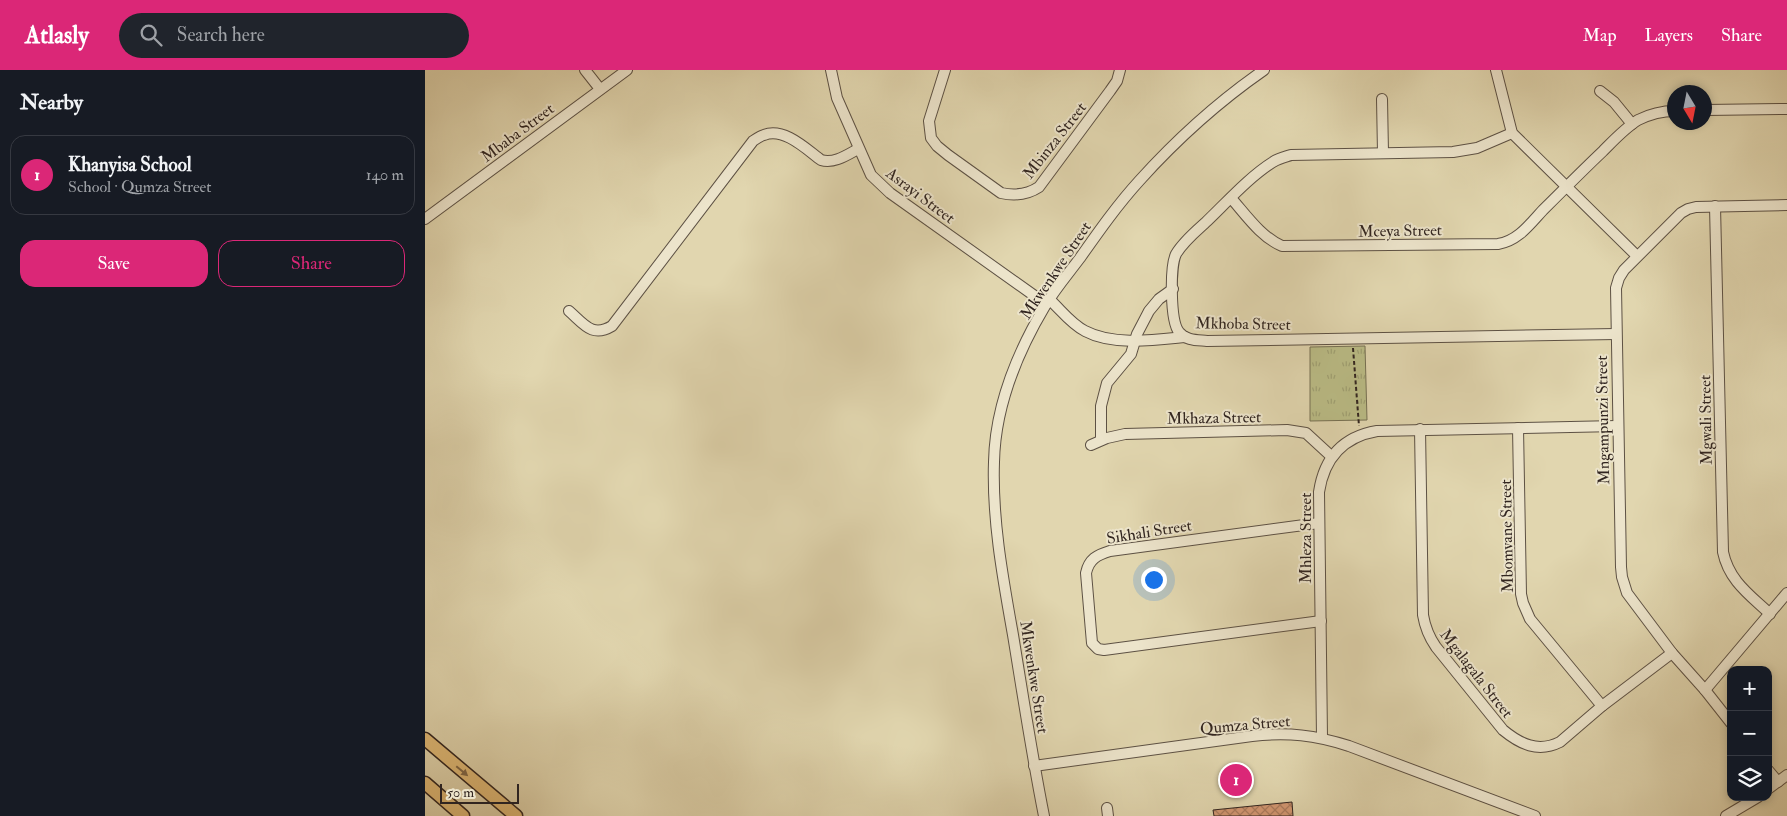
<!DOCTYPE html>
<meta charset="utf-8">
<style>
:root{--surface:#171b24;--page:#20242c;--text:#f1f3f6;--muted:#9ea1a6;--line:#363941;--accent:#db2777}
body{margin:0;font-family:"IM FELL Double Pica",serif;background:var(--page);color:var(--text)}
.controls{position:absolute;right:15px;bottom:15px;display:grid;overflow:hidden;border-radius:10px;box-shadow:0 2px 8px #0003}
.controls button{width:45px;height:45px;display:grid;place-items:center;padding:0;border:0;border-bottom:1px solid var(--line);background:var(--surface);color:var(--text);font:25px sans-serif}
.compass{position:absolute;left:1242px;top:15px;width:45px;height:45px;border-radius:50%;background:var(--surface);box-shadow:0 2px 8px #0003;rotate:170deg}
.scale{position:absolute;left:15px;bottom:12px;width:79px;box-sizing:border-box;padding-left:5px;border:2px solid #312520;border-top:0;font-size:14px;line-height:18px;white-space:nowrap;color:#312520;-webkit-text-stroke:4px #ece4cb;paint-order:stroke}
.you{position:absolute;left:728px;top:509px;width:18px;height:18px;margin:-12px;border:4px solid #fff;border-radius:50%;background:#1a73e8;box-shadow:0 0 0 8px #1a73e833}
.badge{display:grid;place-items:center;width:32px;height:32px;border-radius:50%;background:var(--accent);color:#fff;font-size:16px;font-weight:700}
.pin{position:absolute;translate:-50% -50%;border:2px solid #fff;box-shadow:0 1px 5px #0006}
.list{margin:0;padding:0;list-style:none}
h2{display:flex;justify-content:space-between;align-items:center;height:65px;margin:0;padding:0 20px;font-size:21px}
h2 small{font-size:16px;font-weight:400;color:var(--muted)}
.list li{display:grid;grid-template-columns:32px 1fr auto;gap:15px;align-items:center;box-sizing:border-box;height:80px;margin:0 10px 10px;padding:0 10px;border:1px solid var(--line);border-radius:15px}
.list b{display:block;font-size:19px;white-space:nowrap}
.list p{margin:0;font-size:16px;white-space:nowrap;color:var(--muted)}
.list em{font-size:16px;font-style:normal;color:var(--muted)}
.actions{display:flex;gap:10px;padding:15px 20px}
.actions a{flex:1;padding:11px 0;border:1px solid var(--accent);border-radius:15px;text-align:center;font-size:18px;color:var(--accent)}
.actions .main{background:var(--accent);color:#fff}
.icon{flex:none;width:28px;height:28px;fill:none;stroke:currentColor;stroke-width:2;stroke-linecap:round;stroke-linejoin:round}
.map{position:relative;flex:none;width:1362px;height:746px;overflow:hidden}
header{display:flex;align-items:center;gap:30px;box-sizing:border-box;height:70px;padding:0 25px;background:var(--accent);color:#fff}
header strong{font-size:24px}
nav{display:flex;gap:28px;margin-inline-start:auto;font-size:18px}
.search{width:350px;height:45px;background:var(--page);display:flex;align-items:center;gap:12px;box-sizing:border-box;padding:0 18px;border-radius:28px;color:var(--muted);font-size:19px}
main{display:flex}
aside{flex:1;background:var(--surface)}
.map>svg:first-child{display:block}
.grass{fill:url(#grass-tufts);stroke:#767053}
.building{fill:url(#building-cross-hatch);stroke:#312520}
.lines{fill:none;stroke-linecap:round;stroke-linejoin:round}
.minor-casing{stroke:#5d5144;stroke-width:12}
.major-casing{stroke:#312520;stroke-width:15}
.path{stroke:#312520;stroke-width:2;stroke-dasharray:4 2.5;stroke-linecap:butt}
.minor{stroke:#ece4cb;stroke-width:10}
.major{stroke:#e0bb78;stroke-width:12}
.oneway{fill:#806848}
.labels{text-anchor:middle;stroke-width:4;stroke-linejoin:round;paint-order:stroke}
.street-label{font-size:16px;fill:#312520;stroke:#ece4cb}
</style>
<header>
<strong>Atlasly</strong>
<div class="search"><svg class="icon" aria-label="search" viewBox="0 0 24 24"><circle cx="10" cy="10" r="6"/><path d="M15 15l6 6"/></svg>Search here</div>
<nav><a>Map</a><a>Layers</a><a>Share</a></nav>
</header>
<main>
<aside>
<h2>Nearby<small></small></h2>
<ul class="list">
<li><span class="badge">1</span><div><b>Khanyisa School</b><p>School · Qumza Street</p></div><em>140 m</em></li>
</ul>
<div class="actions"><a class="main">Save</a><a>Share</a></div>
</aside>
<div class="map">
<svg width="1362" height="746" viewBox="0 0 1362 746">
<defs>
<pattern id="grass-tufts" width="24" height="20" patternUnits="userSpaceOnUse" patternTransform="scale(1.25)"><rect width="24" height="20" fill="#babc86"/><path d="M3 7l-1-3M5 7V3M7 7l1-3M15 17l-1-3M17 17v-4M19 17l1-3" fill="none" stroke="#a0a173"/></pattern>
<pattern id="building-cross-hatch" width="8" height="8" patternUnits="userSpaceOnUse" patternTransform="scale(1.25)"><rect width="8" height="8" fill="#d39873"/><path d="M0 0l8 8M0 8l8-8" fill="none" stroke="#ac7c5e"/></pattern>
</defs>
<rect width="100%" height="100%" fill="#e1d6af"/>
<filter id="stains"><feTurbulence type="fractalNoise" baseFrequency=".004" numOctaves="4"/><feColorMatrix values="0 0 0 0 .2 0 0 0 0 .09 0 0 0 0 .02 0 0 0 .5 -.17"/></filter>
<radialGradient id="worn" r=".72"><stop offset=".6" stop-color="#630" stop-opacity="0"/><stop offset="1" stop-color="#630" stop-opacity=".3"/></radialGradient>
<polygon class="grass" points="940,276 942,350 885,351 885,277"/>
<polygon class="building" points="867,732 868,746 789,746 788,740"/>
<g class="lines">
<defs>
<g id="minor">
<polyline points="160,0 175,19"/>
<polyline points="406,0 412,28 446,105 465,123 621,234"/>
<path d="M520 0 504 51 506 68 512 76 523 85 576 123C590 126 602 125 614 117L685 21 692 11 695 0"/>
<polyline points="1071,0 1087,63 1212,186"/>
<polyline points="1175,21 1189,32 1207,54"/>
<polyline points="957,29 958,83"/>
<polyline points="1280,40 1362,39"/>
<path d="M1087 63 1052 78 1028 82 866 85C860 87 854 88 848 92 824 107 801 133 780 153 770 162 758 172 751 184 745 196 745 251 754 262 761 271 773 270 782 271L1191 264"/>
<path d="M806 128C821 145 836 167 857 176L1073 174C1093 171 1105 154 1118 140 1138 120 1158 100 1178 81 1189 70 1200 58 1213 50 1225 44 1236 41 1250 41"/>
<path d="M1290 136 1298 482C1304 511 1325 525 1345 544"/>
<polyline points="0,149 202,0"/>
<path d="M625 230C636 240 646 254 660 261 688 276 730 270 760 267"/>
<path d="M144 241C159 254 167 268 187 256L328 71C331 69 335 66 339 65 359 57 381 79 396 90 409 94 422 85 433 79"/>
<polyline points="1093,358 1096,524 1098,533 1105,549 1177,636"/>
<path d="M995 359 998 545C1000 557 1004 567 1011 577L1078 660C1095 674 1113 683 1135 672L1177 636 1247 583"/>
<polyline points="676,370 676,336 682,313 706,284 712,264 724,241 734,229 748,219"/>
<polyline points="666,375 682,368 700,364 862,360 881,363 906,386"/>
<path d="M894 453 685 481C672 485 664 489 661 503L667 573 673 579 679 580 896 551"/>
<polyline points="1280,620 1362,523"/>
<polyline points="1306,653 1280,620 1247,583 1202,523 1197,507 1196,497 1191,218 1194,208 1199,200 1256,143 1263,139 1271,137 1362,135"/>
<path d="M897 667 894 422C899 389 917 367 952 361L1192 356"/>
<path d="M609 696 827 666C863 662 890 665 924 676L1110 746"/>
<polyline points="1343,700 1353,712"/>
<polyline points="1343,719 1362,705"/>
<polyline points="682,738 683,746"/>
<path d="M619 746C607 686 598 626 588 565 578 509 567 450 569 392 570 337 592 283 620 236 630 219 643 204 655 188 674 161 693 134 715 110 752 69 793 32 839 0"/>
<polyline points="1301,746 1333,727"/>
</g>
<g id="major">
<polyline points="0,669 91,746"/>
<polyline points="0,713 38,746"/>
</g>
</defs>
<use href="#minor" class="minor-casing"/>
<use href="#major" class="major-casing"/>
<polyline class="path" points="928,278 934,356"/>
<use href="#minor" class="minor"/>
<use href="#major" class="major"/>
</g>
<defs><path id="oneway-solid" d="M-6-.8H1V-3.2L6.5 0L1 3.2V.8H-6Z" transform="scale(1.25)"/></defs>
<use class="oneway" href="#oneway-solid" transform="translate(37 701) rotate(40)"/>
<g class="labels">
<g class="street-label">
<text transform="translate(92 62) rotate(-37)" y="6">Mbaba Street</text>
<text transform="translate(629 70) rotate(-52)" y="6">Mbinza Street</text>
<text transform="translate(496 125) rotate(37)" y="6">Asrayi Street</text>
<text transform="translate(975 160) rotate(-1)" y="6">Mceya Street</text>
<text transform="translate(630 200) rotate(-56)" y="6">Mkwenkwe Street</text>
<text transform="translate(818 253) rotate(1)" y="6">Mkhoba Street</text>
<text transform="translate(789 347) rotate(-1)" y="6">Mkhaza Street</text>
<text transform="translate(1177 350) rotate(-91)" y="6">Mngampunzi Street</text>
<text transform="translate(1280 350) rotate(-91)" y="6">Mgwali Street</text>
<text transform="translate(724 461) rotate(-9)" y="6">Sikhali Street</text>
<text transform="translate(1081 466) rotate(-91)" y="6">Mbomvane Street</text>
<text transform="translate(880 468) rotate(-90)" y="6">Mhleza Street</text>
<text transform="translate(1052 603) rotate(52)" y="6">Mgalagala Street</text>
<text transform="translate(610 607) rotate(81)" y="6">Mkwenkwe Street</text>
<text transform="translate(820 654) rotate(-5)" y="6">Qumza Street</text>
</g>
</g>
<rect width="100%" height="100%" filter="url(#stains)"/>
<rect width="100%" height="100%" fill="url(#worn)"/>
</svg>
<div class="controls">
<button>+</button>
<button>−</button>
<button><svg class="icon" aria-label="layers" viewBox="0 0 24 24"><path d="M12 4l9 5-9 5-9-5zM3 14l9 5 9-5"/></svg></button>
</div>
<svg class="compass" viewBox="-18 -18 36 36"><path d="M0-13l5 13h-10z" fill="#e53935"/><path d="M0 13l5-13h-10z" fill="#9ea1a6"/></svg>
<div class="scale">50 m</div>
<div class="you"></div>
<div class="pin badge" style="left:811px;top:710px">1</div>
</div>
</main>
